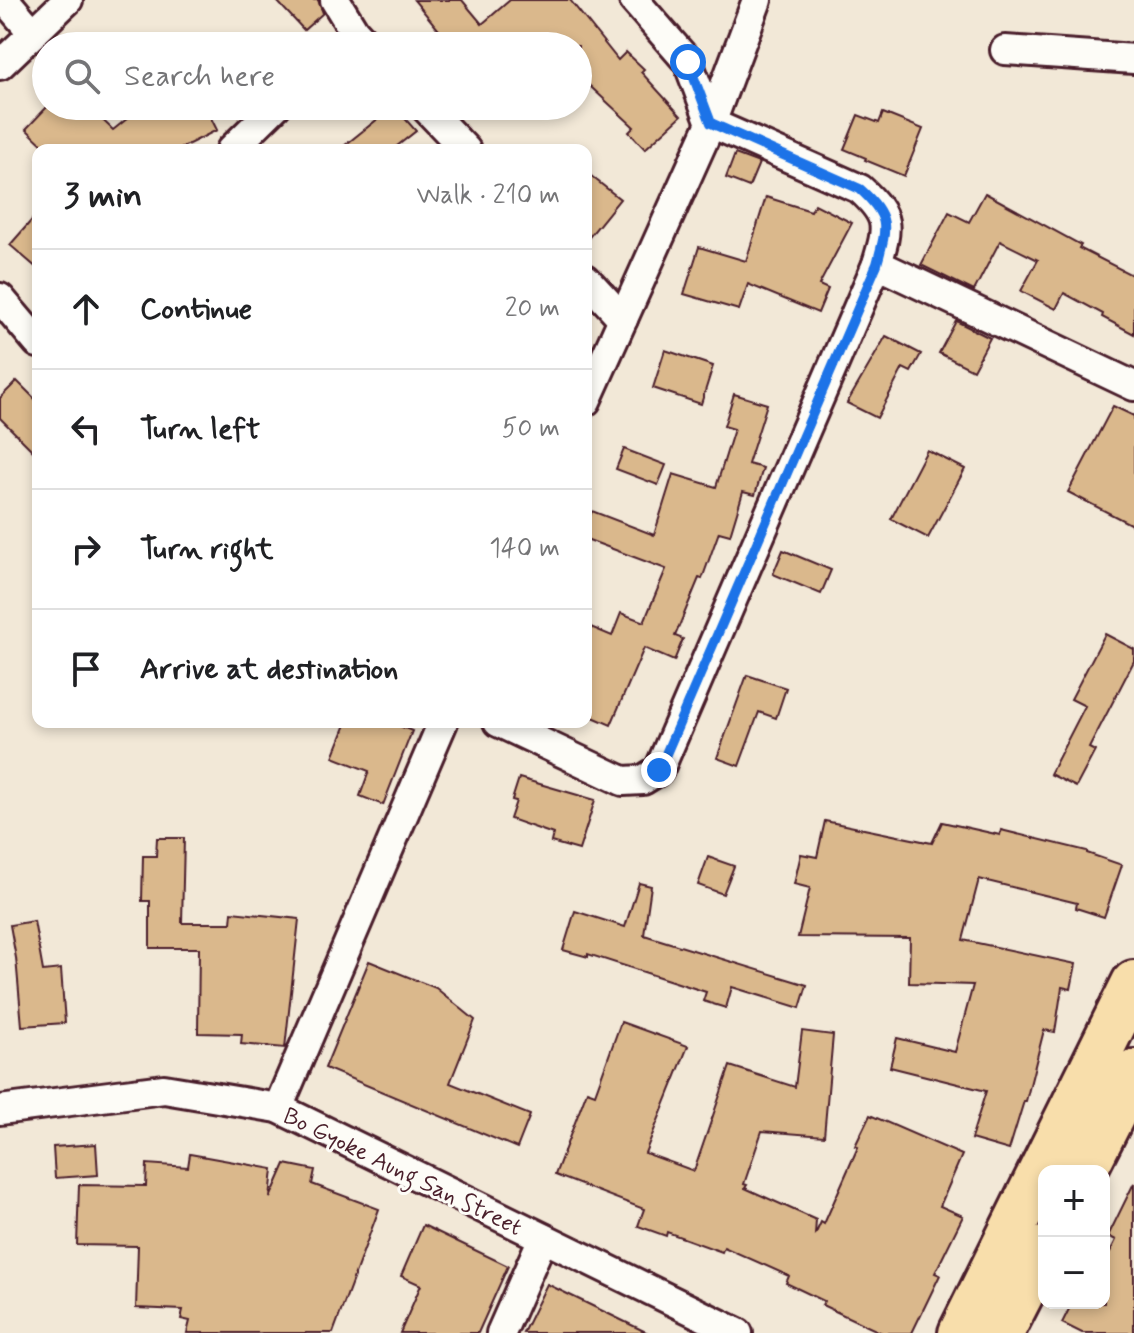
<!DOCTYPE html>
<meta charset="utf-8">
<style>
:root{--surface:#fff;--page:#f6f6f6;--text:#202124;--muted:#757577;--line:#e0e0e0}
body{margin:0;font-family:Mynerve,sans-serif;background:var(--page);color:var(--text)}
.controls{position:absolute;right:24px;bottom:24px;display:grid;overflow:hidden;border-radius:16px;box-shadow:0 4px 12px #0003}
.controls button{width:72px;height:72px;display:grid;place-items:center;padding:0;border:0;border-bottom:2px solid var(--line);background:var(--surface);color:var(--text);font:40px sans-serif}
.stop{position:absolute;width:24px;height:24px;margin:-18px;border:6px solid #1a73e8;border-radius:50%;background:#fff}
.stop.end{background:#1a73e8;border-color:#fff;box-shadow:0 2px 8px #0008}
.list{margin:0;padding:0;list-style:none}
h2{display:flex;justify-content:space-between;align-items:center;height:104px;margin:0;padding:0 32px;font-size:34px}
h2 small{font-size:26px;font-weight:400;color:var(--muted)}
.list li{display:grid;grid-template-columns:52px 1fr auto;gap:24px;align-items:center;box-sizing:border-box;height:120px;padding:0 32px;border-top:2px solid var(--line)}
.list b{display:block;font-size:30px;white-space:nowrap}
.list em{font-size:26px;font-style:normal;color:var(--muted)}
.icon{flex:none;width:44px;height:44px;fill:none;stroke:currentColor;stroke-width:2;stroke-linecap:round;stroke-linejoin:round}
.map{position:relative;flex:none;width:1134px;height:1333px;overflow:hidden}
.search{position:absolute;background:var(--surface);box-shadow:0 4px 12px #0003;left:32px;top:32px;width:560px;height:88px;display:flex;align-items:center;gap:20px;box-sizing:border-box;padding:0 28px;border-radius:44px;color:var(--muted);font-size:30px}
.panel{position:absolute;background:var(--surface);box-shadow:0 4px 12px #0003;left:32px;top:144px;width:560px;height:584px;border-radius:16px}
.map>svg:first-child{display:block}
.building{fill:#dab88c;stroke:#4a1f2b;stroke-width:2}
.lines{fill:none;stroke-linecap:round;stroke-linejoin:round}
.street-casing{stroke:#4a1f2b;stroke-width:34}
.highway-casing{stroke:#4a1f2b;stroke-width:50}
.street{stroke:#fdfcf7;stroke-width:28}
.highway{stroke:#f8deab;stroke-width:44}
.route{stroke:#1a73e8;stroke-width:10}
.labels{text-anchor:middle;stroke-width:6;stroke-linejoin:round;paint-order:stroke}
.street-label{font-size:24px;fill:#4a1f2b;stroke:#fdfcf7}
</style>
<div class="map">
<svg width="1134" height="1333" viewBox="0 0 1134 1333">
<rect width="100%" height="100%" fill="#f2e8d7"/>
<filter id="ink" filterUnits="userSpaceOnUse"><feTurbulence type="fractalNoise" baseFrequency=".0125" numOctaves="2"/><feDisplacementMap in="SourceGraphic" scale="16" xChannelSelector="R" yChannelSelector="G"/><feConvolveMatrix kernelMatrix="1 2 1 2 8 2 1 2 1" color-interpolation-filters="sRGB"/></filter>
<g filter="url(#ink)">
<g class="building">
<polygon points="276,0 318,0 323,13 304,30"/>
<polygon points="414,0 462,0 482,24 510,0 570,0 618,60 626,52 644,69 641,72 681,116 645,149 629,132 634,127 578,75 578,46 452,46"/>
<polygon points="48,106 88,106 113,130 143,106 205,106 217,130 177,150 48,150 26,129"/>
<polygon points="394,106 416,131 392,150 339,150"/>
<polygon points="883,113 923,129 904,176 865,160 866,158 844,149 858,115 879,123"/>
<polygon points="735,154 759,163 749,187 726,178"/>
<polygon points="586,172 620,199 586,241"/>
<polygon points="985,193 1081,245 1079,248 1134,276 1134,334 1102,317 1103,314 1064,293 1056,309 1021,291 1038,260 1000,241 974,291 921,265 949,212 969,222"/>
<polygon points="766,197 811,211 815,204 852,223 819,285 828,289 818,313 748,284 739,310 684,294 699,247 746,261"/>
<polygon points="38,213 38,269 10,245"/>
<polygon points="956,321 990,338 973,370 939,353"/>
<polygon points="886,336 921,354 911,372 903,368 877,418 847,403"/>
<polygon points="665,350 713,366 701,404 653,388"/>
<polygon points="17,381 38,402 38,456 0,418 0,398"/>
<polygon points="734,394 767,404 748,464 763,468 755,495 743,492 730,535 719,532 702,579 699,578 675,636 683,639 674,661 644,648 611,725 586,714 586,625 612,636 621,613 644,622 666,569 586,539 586,526 592,511 654,535 673,474 716,487 734,429 724,426"/>
<polygon points="1113,406 1134,416 1134,526 1068,492"/>
<polygon points="624,449 666,465 658,485 616,469"/>
<polygon points="927,450 965,469 928,538 891,519"/>
<polygon points="783,550 831,570 821,594 773,574"/>
<polygon points="1105,634 1134,649 1134,661 1089,748 1095,751 1076,787 1050,774 1085,706 1071,699"/>
<polygon points="747,675 786,688 776,718 759,712 739,766 717,758"/>
<polygon points="347,722 390,722 412,731 383,805 360,796 369,771 333,757"/>
<polygon points="519,778 595,800 579,850 551,842 553,834 510,819 516,801 512,800"/>
<polygon points="825,821 932,843 942,822 1000,835 1001,830 1087,851 1087,853 1122,865 1104,917 1076,908 1077,903 979,879 963,940 1076,964 1071,989 1062,987 1055,1032 1044,1030 1026,1101 1024,1101 1009,1150 971,1139 986,1091 890,1067 897,1038 955,1052 973,985 909,983 910,938 798,937 810,888 794,884 801,854 817,857"/>
<polygon points="157,838 184,838 182,923 231,923 232,912 299,919 285,1048 241,1044 242,1034 198,1033 199,948 150,948 150,901 142,901 143,856 156,856"/>
<polygon points="708,857 734,866 723,894 698,885"/>
<polygon points="639,883 651,886 644,935 807,985 800,1008 732,987 726,1008 703,1001 706,992 588,954 588,957 563,950 575,911 625,927"/>
<polygon points="34,921 43,971 61,969 65,1023 22,1026 16,958 10,925"/>
<polygon points="369,961 436,988 475,1020 450,1083 530,1115 517,1148 325,1068"/>
<polygon points="621,1022 688,1046 645,1153 694,1171 730,1066 795,1087 802,1031 833,1035 824,1136 762,1131 744,1184 747,1185 745,1188 816,1220 815,1235 821,1222 824,1224 858,1147 855,1146 870,1115 962,1155 940,1206 963,1216 935,1273 940,1275 912,1333 882,1333 822,1305 824,1301 786,1283 789,1276 724,1247 722,1252 667,1232 666,1236 638,1226 644,1209 555,1175 587,1091 595,1094"/>
<polygon points="96,1144 98,1175 55,1178 53,1147"/>
<polygon points="190,1154 273,1169 270,1198 285,1164 315,1170 312,1184 379,1209 333,1333 187,1333 190,1321 181,1319 183,1310 136,1308 138,1246 77,1245 79,1185 146,1186 147,1164 188,1167"/>
<polygon points="1134,1183 1134,1333 1082,1333 1062,1323 1072,1303 1104,1303 1104,1264 1116,1240 1108,1236"/>
<polygon points="423,1225 508,1266 478,1333 400,1333 421,1285 401,1276"/>
<polygon points="547,1284 648,1333 523,1333"/>
</g>
<g class="lines">
<defs>
<g id="street">
<polyline points="5,0 33,33"/>
<polyline points="335,0 354,31 368,46"/>
<polyline points="1005,50 1134,59"/>
<polyline points="0,65 68,0"/>
<polyline points="424,106 466,150"/>
<polyline points="231,150 276,106"/>
<polyline points="877,264 1134,386"/>
<polyline points="586,279 623,319"/>
<polyline points="0,298 38,343"/>
<polyline points="586,401 711,123 757,0"/>
<path d="M498 722 623 781 643 780 659 770 877 264C888 227 891 217 860 189L711 123 688 62 634 0"/>
<polyline points="278,1108 443,722"/>
<polyline points="0,1110 164,1089 278,1108 738,1333"/>
<polyline points="501,1333 543,1238"/>
</g>
<g id="highway">
<polyline points="1084,1171 1134,1072"/>
<polyline points="961,1333 1134,983"/>
<polyline points="1001,1333 1044,1249"/>
</g>
</defs>
<use href="#street" class="street-casing"/>
<use href="#highway" class="highway-casing"/>
<use href="#street" class="street"/>
<use href="#highway" class="highway"/>
</g>
</g>
<g class="lines" filter="url(#ink)">
<path class="route" d="M659 770 877 264C887 227 891 217 860 189L711 123 688 62"/>
</g>
<g class="labels">
<g class="street-label">
<text transform="translate(403 1171) rotate(26)" y="8">Bo Gyoke Aung San Street</text>
</g>
</g>
</svg>
<div class="controls">
<button>+</button>
<button>−</button>
</div>
<div class="stop" style="left:688px;top:62px"></div>
<div class="stop end" style="left:659px;top:770px"></div>
<div class="search"><svg class="icon" aria-label="search" viewBox="0 0 24 24"><circle cx="10" cy="10" r="6"/><path d="M15 15l6 6"/></svg>Search here</div>
<section class="panel">
<h2>3 min<small>Walk · 210 m</small></h2>
<ul class="list">
<li><svg class="icon" aria-label="ahead" viewBox="0 0 24 24"><path d="M12 20V5M6 11l6-6 6 6"/></svg><div><b>Continue</b></div><em>20 m</em></li>
<li><svg class="icon" aria-label="left" viewBox="0 0 24 24"><path d="M17 20v-9H6M10 6l-5 5 5 5"/></svg><div><b>Turn left</b></div><em>50 m</em></li>
<li><svg class="icon" aria-label="right" viewBox="0 0 24 24"><path d="M7 20v-9h11M14 6l5 5-5 5"/></svg><div><b>Turn right</b></div><em>140 m</em></li>
<li><svg class="icon" aria-label="arrive" viewBox="0 0 24 24"><path d="M6 21V4h12l-3 4 3 4H6"/></svg><div><b>Arrive at destination</b></div></li>
</ul>
</section>
</div>
